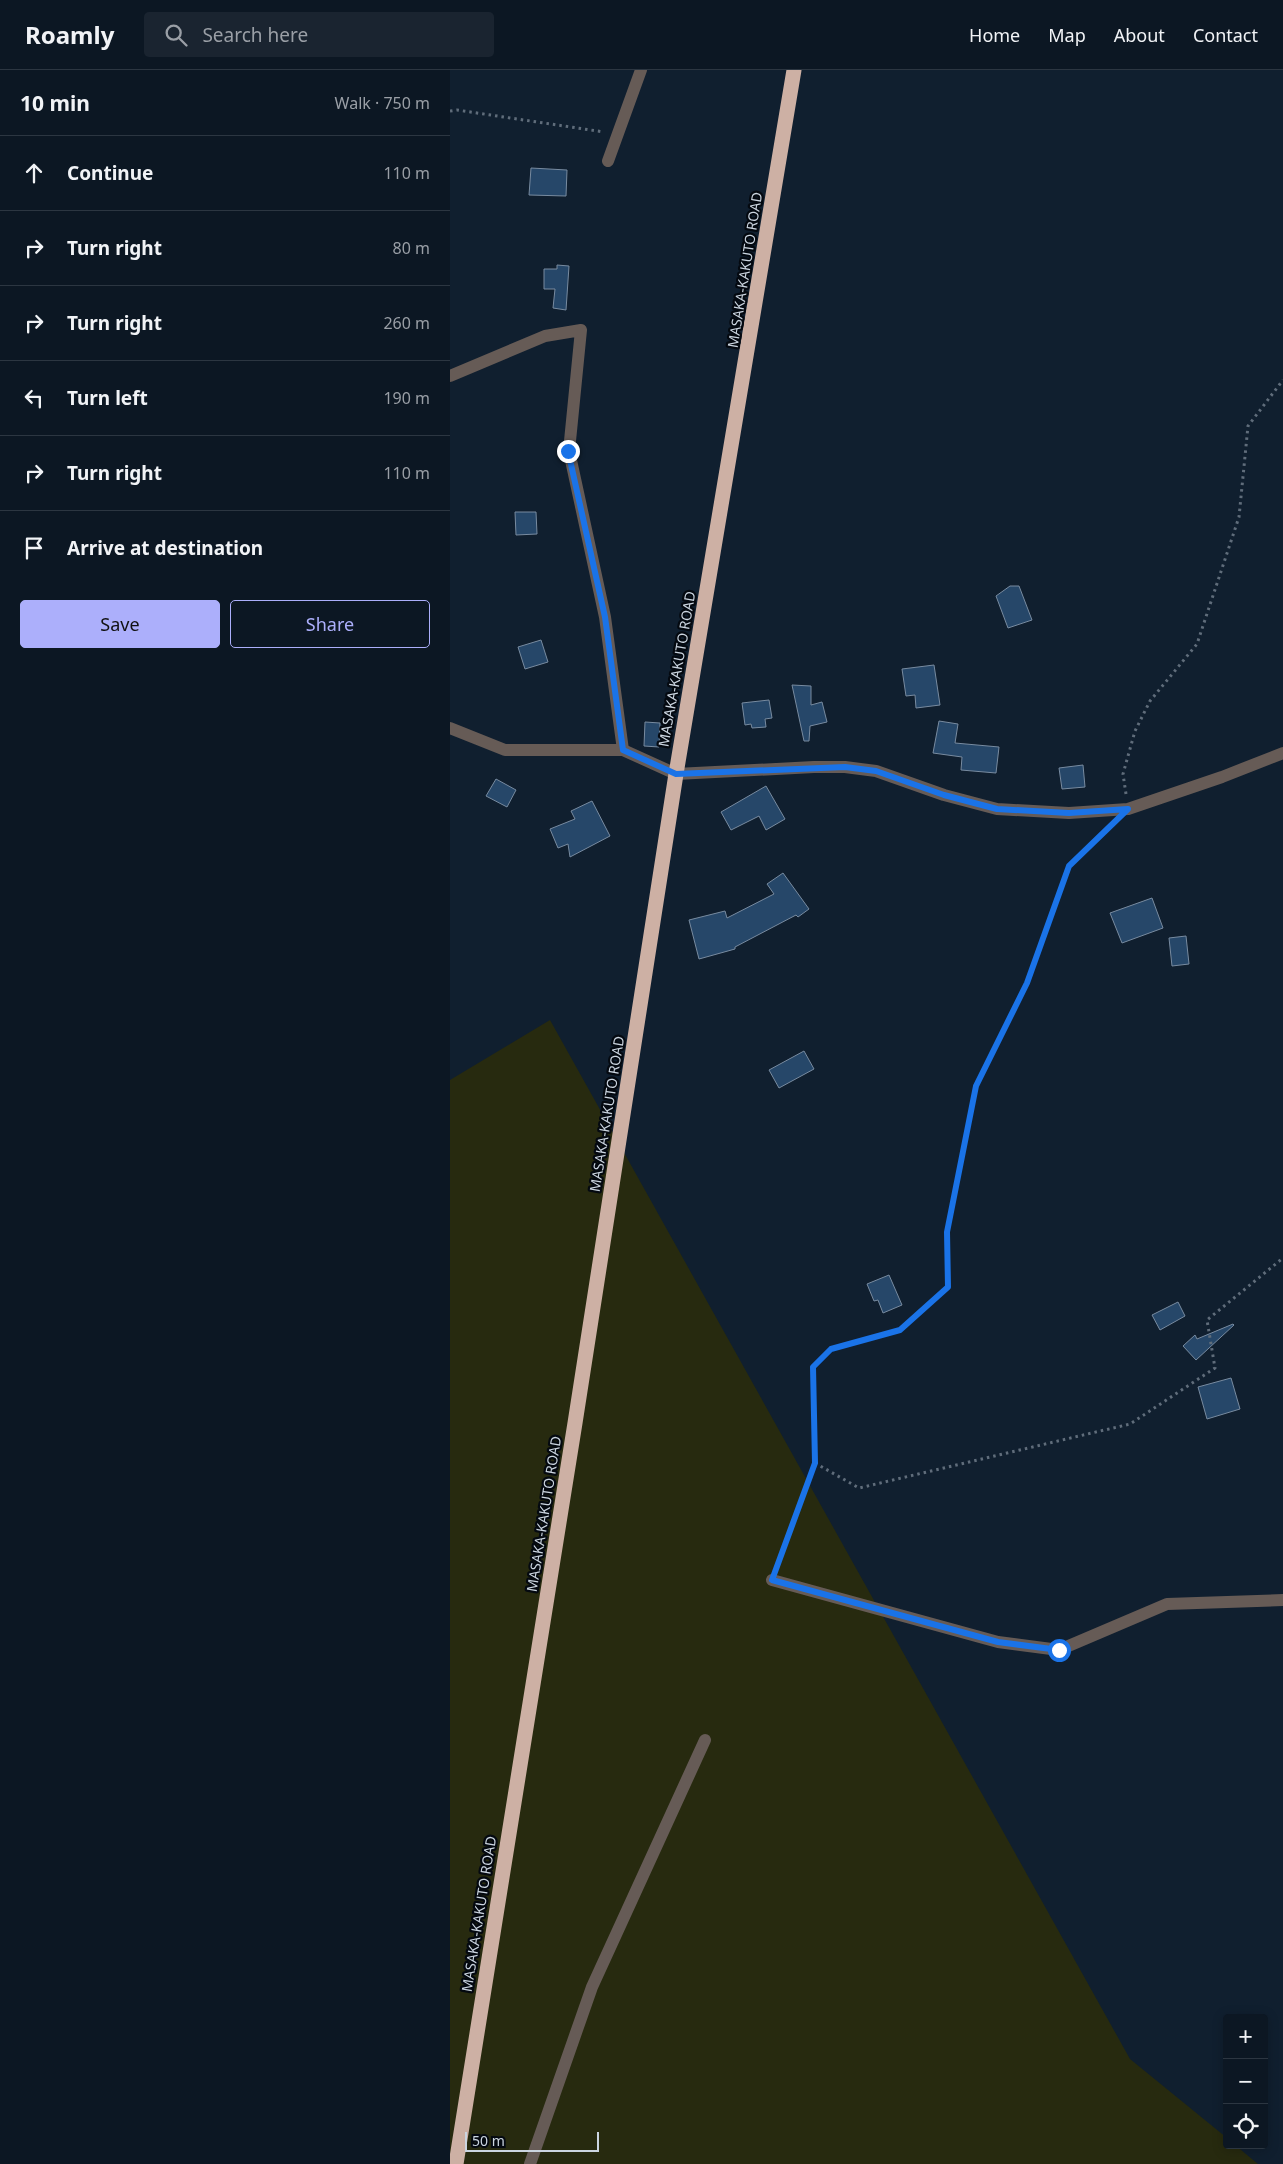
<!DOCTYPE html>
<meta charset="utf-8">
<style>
:root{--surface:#0c1723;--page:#1a2430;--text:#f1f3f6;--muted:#9a9fa6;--line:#2c3641;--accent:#acaffb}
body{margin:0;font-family:"Noto Sans",sans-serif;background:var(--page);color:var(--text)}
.controls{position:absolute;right:15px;bottom:15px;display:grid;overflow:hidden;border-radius:5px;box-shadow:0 2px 12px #0003}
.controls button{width:45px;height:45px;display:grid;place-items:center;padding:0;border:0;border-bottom:1px solid var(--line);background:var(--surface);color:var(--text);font:25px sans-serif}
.scale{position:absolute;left:15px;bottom:12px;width:134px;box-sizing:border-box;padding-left:5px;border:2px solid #cbd5e0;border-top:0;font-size:14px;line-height:18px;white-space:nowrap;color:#cbd5e0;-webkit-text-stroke:4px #040910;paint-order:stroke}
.stop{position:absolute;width:15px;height:15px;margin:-11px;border:4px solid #1a73e8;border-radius:50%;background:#fff}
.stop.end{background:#1a73e8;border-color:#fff;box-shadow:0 1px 5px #0008}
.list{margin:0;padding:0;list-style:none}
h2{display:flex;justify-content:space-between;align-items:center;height:65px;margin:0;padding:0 20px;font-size:21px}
h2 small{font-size:16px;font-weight:400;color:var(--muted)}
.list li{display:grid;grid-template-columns:32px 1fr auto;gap:15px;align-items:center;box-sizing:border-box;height:75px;padding:0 20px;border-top:1px solid var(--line)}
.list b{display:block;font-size:19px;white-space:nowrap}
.list em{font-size:16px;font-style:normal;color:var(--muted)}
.actions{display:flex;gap:10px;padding:15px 20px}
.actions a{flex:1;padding:11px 0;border:1px solid var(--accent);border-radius:5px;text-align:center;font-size:18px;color:var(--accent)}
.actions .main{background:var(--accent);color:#111}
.icon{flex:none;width:28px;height:28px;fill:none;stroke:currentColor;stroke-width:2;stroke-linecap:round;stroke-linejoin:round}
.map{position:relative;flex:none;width:833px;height:2094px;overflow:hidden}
header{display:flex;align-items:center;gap:30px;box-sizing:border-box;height:70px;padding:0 25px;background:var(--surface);border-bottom:1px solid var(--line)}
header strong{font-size:24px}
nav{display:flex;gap:28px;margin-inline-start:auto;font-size:18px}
.search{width:350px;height:45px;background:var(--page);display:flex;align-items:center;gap:12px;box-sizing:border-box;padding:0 18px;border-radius:5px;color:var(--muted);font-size:19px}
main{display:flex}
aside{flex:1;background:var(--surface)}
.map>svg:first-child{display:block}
.green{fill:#272a0f}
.building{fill:#264769;stroke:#788ba0}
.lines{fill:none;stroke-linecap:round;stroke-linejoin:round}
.path{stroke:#606d7b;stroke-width:3;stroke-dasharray:2.5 4;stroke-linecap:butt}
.minor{stroke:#665b56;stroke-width:12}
.highway{stroke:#cdb0a4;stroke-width:15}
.route{stroke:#1a73e8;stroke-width:6}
.labels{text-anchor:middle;stroke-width:4.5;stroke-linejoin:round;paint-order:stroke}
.street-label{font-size:14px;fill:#cbd5e0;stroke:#040910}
</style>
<header>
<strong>Roamly</strong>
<div class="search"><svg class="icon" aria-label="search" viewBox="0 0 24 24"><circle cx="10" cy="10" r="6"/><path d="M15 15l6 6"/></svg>Search here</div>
<nav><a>Home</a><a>Map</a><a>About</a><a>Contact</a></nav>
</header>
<main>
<aside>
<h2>10 min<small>Walk · 750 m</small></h2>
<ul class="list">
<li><svg class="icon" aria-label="ahead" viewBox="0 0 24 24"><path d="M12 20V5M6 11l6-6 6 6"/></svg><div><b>Continue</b></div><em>110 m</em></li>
<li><svg class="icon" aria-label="right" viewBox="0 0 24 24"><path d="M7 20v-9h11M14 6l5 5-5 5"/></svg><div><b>Turn right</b></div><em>80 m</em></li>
<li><svg class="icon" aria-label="right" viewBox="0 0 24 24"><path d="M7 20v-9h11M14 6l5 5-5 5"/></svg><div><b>Turn right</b></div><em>260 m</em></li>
<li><svg class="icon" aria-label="left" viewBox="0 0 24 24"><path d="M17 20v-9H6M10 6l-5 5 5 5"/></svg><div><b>Turn left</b></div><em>190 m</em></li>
<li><svg class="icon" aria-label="right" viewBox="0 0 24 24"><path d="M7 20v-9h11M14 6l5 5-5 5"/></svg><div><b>Turn right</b></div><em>110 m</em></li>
<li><svg class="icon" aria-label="arrive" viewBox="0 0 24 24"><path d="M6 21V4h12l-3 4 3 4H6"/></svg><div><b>Arrive at destination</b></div></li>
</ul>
<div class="actions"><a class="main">Save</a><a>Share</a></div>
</aside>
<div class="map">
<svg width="833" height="2094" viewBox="0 0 833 2094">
<rect width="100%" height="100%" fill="#101f2f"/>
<polygon class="green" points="100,950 680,1989 777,2068 777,2075 785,2075 808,2094 0,2094 0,1010"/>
<g class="building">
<polygon points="81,98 117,100 116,126 79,125"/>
<polygon points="107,195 119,196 116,240 103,238 105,219 94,219 94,199 107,199"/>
<polygon points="65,442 86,442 87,464 66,465"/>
<polygon points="560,516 569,516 582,550 558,558 546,526"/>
<polygon points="91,570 98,592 75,599 68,577"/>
<polygon points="484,595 490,635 466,638 465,625 456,626 452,599"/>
<polygon points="342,615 361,616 361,635 372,632 377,652 360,656 359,671 354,671"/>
<polygon points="319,630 322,648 315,649 316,657 302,658 301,654 295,655 292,633"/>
<polygon points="489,651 508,654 505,673 549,677 546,703 511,700 512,687 483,683"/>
<polygon points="195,652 210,653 209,677 194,676"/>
<polygon points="633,695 635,717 612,719 609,698"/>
<polygon points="46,709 66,720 57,737 36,726"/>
<polygon points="316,716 335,749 316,760 309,746 281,760 271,742"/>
<polygon points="142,731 160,766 120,787 118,774 108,778 100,759 125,749 121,741"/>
<polygon points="333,803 359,839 348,847 346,845 285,877 285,879 249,889 239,850 275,841 277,848 324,824 317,814"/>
<polygon points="702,828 713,858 672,873 660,843"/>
<polygon points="736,866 739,894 722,896 719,868"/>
<polygon points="354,981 364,999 329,1018 319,1000"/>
<polygon points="439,1205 452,1235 433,1243 428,1230 424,1231 417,1214"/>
<polygon points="728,1232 735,1246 710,1260 702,1245"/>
<polygon points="783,1254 784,1255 746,1290 733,1276 745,1265 747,1269"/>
<polygon points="781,1308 790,1339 757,1349 748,1317"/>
</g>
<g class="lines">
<g class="path">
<polyline points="0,41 7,40 154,62"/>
<polyline points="676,724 673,704 685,661 700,631 747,574 789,447 798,356 833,310"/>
<polyline points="365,1393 409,1418 680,1354 765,1298 757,1250 833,1188"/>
<polyline points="327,1498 365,1393 363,1297 381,1279 450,1260 498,1217 497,1162 526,1016 577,913 619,796 661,756"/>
</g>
<g class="minor">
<polyline points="158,91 191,0"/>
<polyline points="0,306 95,266 131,260 119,381 155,547 173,680"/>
<polyline points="0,658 55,680 173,680 226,704 364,697 395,697 426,701 494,725 547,739 619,743 678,739 772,707 833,683"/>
<polyline points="322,1510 548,1572 609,1580 717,1534 833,1530"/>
<polyline points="80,2094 142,1917 255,1670"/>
</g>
<polyline class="highway" points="6,2094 125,1353 226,704 344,0"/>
</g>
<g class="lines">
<polyline class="route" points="118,381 155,547 173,680 226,704 395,697 426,701 494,725 547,739 619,743 678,739 619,796 577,913 526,1016 497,1162 498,1217 450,1260 381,1279 363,1297 365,1393 322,1510 548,1572 609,1580"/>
</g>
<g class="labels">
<g class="street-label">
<text transform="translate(295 200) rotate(-81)" y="5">MASAKA-KAKUTO ROAD</text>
<text transform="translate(227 599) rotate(-80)" y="5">MASAKA-KAKUTO ROAD</text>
<text transform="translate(157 1044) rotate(-81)" y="5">MASAKA-KAKUTO ROAD</text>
<text transform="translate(94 1444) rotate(-81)" y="5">MASAKA-KAKUTO ROAD</text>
<text transform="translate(29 1844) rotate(-81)" y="5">MASAKA-KAKUTO ROAD</text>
</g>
</g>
</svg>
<div class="controls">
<button>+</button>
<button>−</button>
<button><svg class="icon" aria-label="locate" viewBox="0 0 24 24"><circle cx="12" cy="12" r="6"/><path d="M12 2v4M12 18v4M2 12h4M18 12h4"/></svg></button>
</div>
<div class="scale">50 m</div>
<div class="stop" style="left:609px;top:1580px"></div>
<div class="stop end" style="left:118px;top:381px"></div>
</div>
</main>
